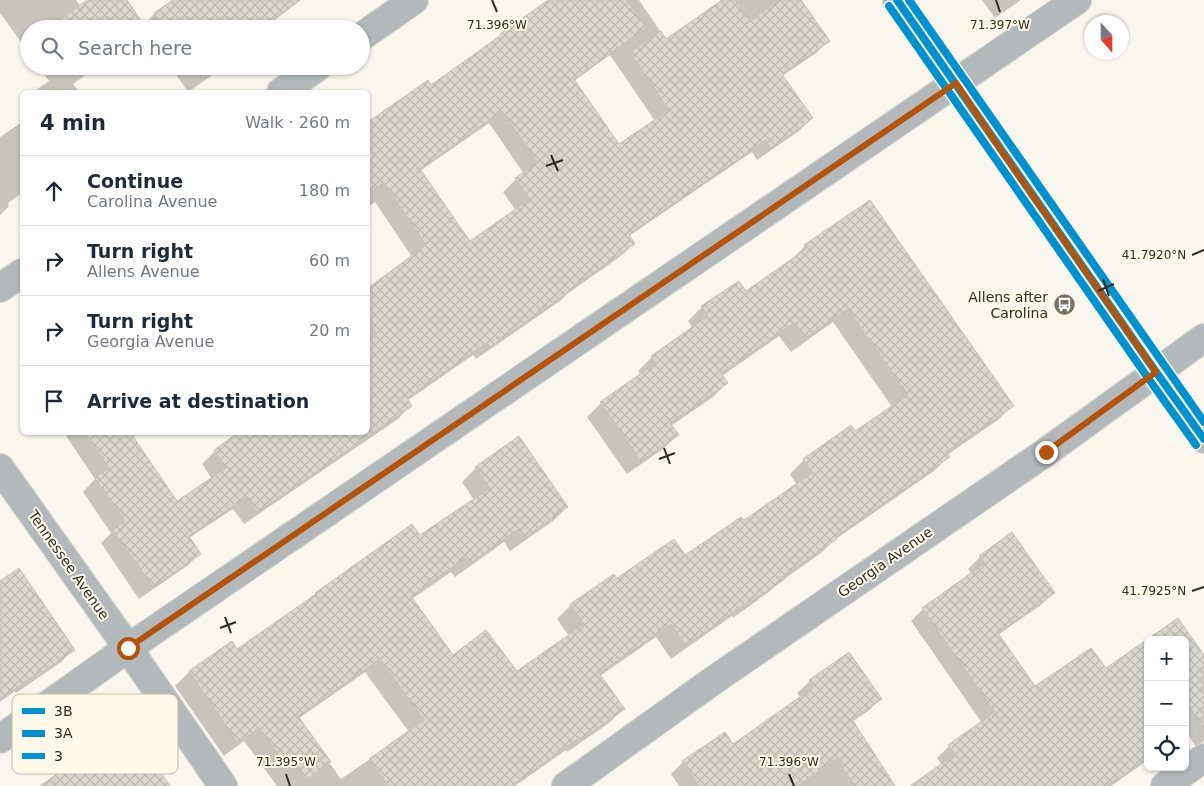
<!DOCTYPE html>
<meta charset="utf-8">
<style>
:root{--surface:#fff;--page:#f2f2f3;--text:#1f2937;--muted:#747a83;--line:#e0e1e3}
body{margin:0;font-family:"DejaVu Sans",sans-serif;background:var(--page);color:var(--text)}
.controls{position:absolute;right:15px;bottom:15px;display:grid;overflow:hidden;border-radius:8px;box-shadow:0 1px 4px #0004}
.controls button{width:45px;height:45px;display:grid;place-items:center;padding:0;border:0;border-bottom:1px solid var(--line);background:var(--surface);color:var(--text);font:25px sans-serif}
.compass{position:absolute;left:1084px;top:15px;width:45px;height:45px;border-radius:50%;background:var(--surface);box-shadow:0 1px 4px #0004;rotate:159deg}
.stop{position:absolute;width:15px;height:15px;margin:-11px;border:4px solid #b45309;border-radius:50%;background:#fff}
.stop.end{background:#b45309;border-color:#fff;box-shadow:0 1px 5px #0008}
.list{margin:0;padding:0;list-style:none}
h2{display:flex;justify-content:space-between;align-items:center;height:65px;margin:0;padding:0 20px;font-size:21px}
h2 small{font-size:16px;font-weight:400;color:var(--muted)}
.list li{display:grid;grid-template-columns:32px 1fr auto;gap:15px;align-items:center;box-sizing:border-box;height:70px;padding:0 20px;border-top:1px solid var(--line)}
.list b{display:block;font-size:19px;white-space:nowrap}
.list p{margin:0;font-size:16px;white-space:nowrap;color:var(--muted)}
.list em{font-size:16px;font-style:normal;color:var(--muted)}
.icon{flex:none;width:28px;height:28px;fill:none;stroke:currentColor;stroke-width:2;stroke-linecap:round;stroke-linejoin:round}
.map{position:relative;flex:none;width:1204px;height:786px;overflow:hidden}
.search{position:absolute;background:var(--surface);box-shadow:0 1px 4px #0004;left:20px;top:20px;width:350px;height:55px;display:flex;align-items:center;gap:12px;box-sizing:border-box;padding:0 18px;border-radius:28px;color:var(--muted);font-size:19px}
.panel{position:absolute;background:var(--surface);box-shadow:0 1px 4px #0004;left:20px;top:90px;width:350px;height:345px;border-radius:8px}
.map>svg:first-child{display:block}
.shadow{fill:#0003;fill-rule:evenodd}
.building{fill:url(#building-cross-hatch);stroke:#c4c2ba;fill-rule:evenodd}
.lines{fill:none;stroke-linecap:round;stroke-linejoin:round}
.minor-casing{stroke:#d4d1ca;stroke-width:30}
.major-casing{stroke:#d4d1ca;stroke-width:30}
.minor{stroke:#b3b9bb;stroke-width:28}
.major{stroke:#b6baba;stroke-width:28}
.bus-1-casing{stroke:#fef9e8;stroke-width:11}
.bus-2-casing{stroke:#fef9e8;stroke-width:11}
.bus-3-casing{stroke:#fef9e8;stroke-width:11}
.bus-1{stroke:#0092d0;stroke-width:8}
.bus-2{stroke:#0092d0;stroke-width:8}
.bus-3{stroke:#0092d0;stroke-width:8}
.route{stroke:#b45309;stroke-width:6}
.ticks{fill:none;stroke:#2e2b24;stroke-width:2}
.labels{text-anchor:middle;stroke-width:4;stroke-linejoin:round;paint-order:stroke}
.poi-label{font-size:14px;fill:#2e2b24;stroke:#fef9e8;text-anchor:end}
.street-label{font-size:14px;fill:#2e2b24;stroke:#fef9e8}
.key{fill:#fef9e8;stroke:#c0bbad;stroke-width:1}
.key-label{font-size:14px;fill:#2e2b24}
.ticks-label{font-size:12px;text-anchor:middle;fill:#2e2b24;stroke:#fef9e8;stroke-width:4;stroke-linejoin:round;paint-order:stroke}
</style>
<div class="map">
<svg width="1204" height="786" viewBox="0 0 1204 786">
<defs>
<pattern id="building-cross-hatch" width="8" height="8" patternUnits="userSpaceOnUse" patternTransform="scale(1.25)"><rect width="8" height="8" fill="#d9d6ce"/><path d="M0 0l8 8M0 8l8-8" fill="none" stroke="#bbb8b1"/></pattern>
</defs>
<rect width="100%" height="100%" fill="#f9f6ed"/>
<g class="shadow">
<polygon points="0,0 76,0 95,29 29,29 29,53 0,13"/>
<polygon points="175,0 301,0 263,29 144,29 142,26 154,14"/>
<path d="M556 0H639L666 40 721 2 720 0H800L828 41 815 54 782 76 812 118 799 131 757 160 752 152 629 236 634 243 621 256 567 294 560 301 476 359 473 355 407 401 410 406 398 419 244 524 233 509 189 538 200 553 187 566 139 599 101 543 111 533 83 492 95 479 66 436 70 432H138L132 439 177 503 212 479 202 464 215 451 241 432H368V288V289L412 257 375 202 368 207V123L428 82 431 86 492 44 501 35ZM610 55 655 121 619 145 574 81ZM489 123 524 174 516 179 503 192 516 211 470 243 420 171Z"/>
<polygon points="982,0 1021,0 995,18"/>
<polygon points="38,66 98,66 73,84 79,92 33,92 49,81"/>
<polygon points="170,66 226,66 188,92"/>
<polygon points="22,122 22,193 8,203 9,206 0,215 0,137"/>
<path d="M870 201 1012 406 998 420 947 455 948 457 934 471 833 541 821 553 780 582 769 592 733 618 732 616 671 659 656 637 600 676 623 709 609 723 567 752 566 750 515 786H277L244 741 224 756 175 686 189 672 232 643 237 651 420 537 474 500 462 482 476 468 567 507 553 521 510 551 504 542 455 577 451 572 412 599 452 657 516 673 569 636 557 619 571 605 616 580 685 557 743 522 797 485 790 474 804 460 851 427 855 432 892 407 833 322 791 352 779 336 722 376 727 383 713 397 671 426 677 435 663 449 627 474 587 417 601 403 641 375 638 371 652 357 693 328 688 321 702 307 746 293 791 260 805 246ZM365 672 409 732 341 779 298 719Z"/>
<polygon points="980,557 1053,593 1041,605 998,635 1035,688 1105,670 1148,640 1148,760 1111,786 912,786 942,765 937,758 949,746 982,723 911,621 923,609 972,574 968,569"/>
<polygon points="0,583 74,649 61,662 16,693 15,691 0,702"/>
<polygon points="1178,619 1204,657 1204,741 1196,747 1187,733 1185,734 1185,640"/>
<polygon points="810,681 881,699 868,711 852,722 894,786 679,786 671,774 683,762 733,746 801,698 797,693"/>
<polygon points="82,750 163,786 43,786 71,766 69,763"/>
</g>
<g class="building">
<polygon points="87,0 127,0 147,29 47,29"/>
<polygon points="173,0 300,0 259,29 165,29 154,13"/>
<path d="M548 0H626L646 28 574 79 619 144 669 110 630 52 661 31 666 39 722 0H735L750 21 779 0H801L830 41 782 74 813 118 771 148 766 140 629 234 635 244 573 286 574 288 490 347 487 343 407 398 412 406 258 512 246 497 189 536 201 554 153 587 113 530 125 521 95 478 109 468 85 432H130L177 501 226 468 214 450 239 432H368V341L377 334 368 321V288L426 245 384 182 368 194V122L428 80 431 85 501 35 500 34ZM502 111 538 163 515 178 530 199 470 241 420 169Z"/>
<polygon points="870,200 1014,406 946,452 950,457 835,537 837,539 783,576 785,579 747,604 746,603 686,645 671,624 599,673 625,709 582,739 580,737 511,786 388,786 369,759 424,720 380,659 298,716 331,762 306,780 293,762 287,766 259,728 238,743 189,671 232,641 237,649 316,594 315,593 412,524 420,535 490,488 475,467 519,436 568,507 524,538 518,529 469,564 465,558 411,596 453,655 486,630 517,671 584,624 570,604 614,574 617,578 674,539 685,555 741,517 744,520 812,473 803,459 851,425 855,431 908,395 848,309 805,338 794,323 721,373 728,383 670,423 679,435 641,461 600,402 656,363 651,356 708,316 701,306 739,281 746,291 806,249 804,245"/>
<polygon points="1012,532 1055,593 998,633 1035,686 1091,648 1106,668 1178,618 1204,655 1204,728 1185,701 1185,640 1148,640 1148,758 1107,786 910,786 955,754 948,745 995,712 922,608 985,563 979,556"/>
<polygon points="19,568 75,650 29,681 28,680 0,699 0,581"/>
<polygon points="849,652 882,699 852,719 895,786 854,786 837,758 797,786 700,786 682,761 725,732 733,744 814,687 809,680"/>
<polygon points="124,720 170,786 40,786 85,754 81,749"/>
</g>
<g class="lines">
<defs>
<g id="minor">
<polyline points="361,37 414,0"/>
<polyline points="281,92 319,66"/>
<polyline points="0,288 22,273"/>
<polyline points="0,468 128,648 223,786"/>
<polyline points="0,739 128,648 1077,0"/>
<polyline points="566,786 714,680 1046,452 1204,338"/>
<polyline points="1165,786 1204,758"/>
</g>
<polyline id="major" points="897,0 1156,372 1204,439"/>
</defs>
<use href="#minor" class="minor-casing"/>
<use href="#major" class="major-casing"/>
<use href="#minor" class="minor"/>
<use href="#major" class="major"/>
<defs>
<polyline id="bus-1" points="897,0 1156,372 1204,439"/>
<polyline id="bus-2" points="889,6 1148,378 1196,445"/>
<polyline id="bus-3" points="909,0 1204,422"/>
</defs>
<use href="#bus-1" class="bus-1-casing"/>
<use href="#bus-2" class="bus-2-casing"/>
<use href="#bus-3" class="bus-3-casing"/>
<use href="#bus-1" class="bus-1"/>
<use href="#bus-2" class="bus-2"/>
<use href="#bus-3" class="bus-3"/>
</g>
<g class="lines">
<polyline class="route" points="128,648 956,83 996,143 1156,372 1046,452"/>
</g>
<path class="ticks" d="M492 0 497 12M996 0 1000 12M551 155 558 171M546 166 563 160M1192 255 1204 250M1103 279 1109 296M1098 291 1114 284M664 448 670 464M659 459 675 453M1192 591 1204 587M225 617 231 633M220 628 236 622M286 774 290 786M789 774 794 786"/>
<defs>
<symbol id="bus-disc" viewBox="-11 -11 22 22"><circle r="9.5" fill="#75726a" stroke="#fef9e8"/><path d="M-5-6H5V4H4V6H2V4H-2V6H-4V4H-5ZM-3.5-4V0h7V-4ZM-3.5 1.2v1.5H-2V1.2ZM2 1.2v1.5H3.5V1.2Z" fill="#fff"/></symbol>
</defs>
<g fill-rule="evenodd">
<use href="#bus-disc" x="1052" y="292" width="25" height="25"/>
</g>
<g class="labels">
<g class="poi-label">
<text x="1048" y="302">Allens after<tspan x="1048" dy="16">Carolina</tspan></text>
</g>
<g class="street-label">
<text transform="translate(885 562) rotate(-35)" y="5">Georgia Avenue</text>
<text transform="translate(69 565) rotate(55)" y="5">Tennessee Avenue</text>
</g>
</g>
<rect x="12" y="694" width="166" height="80" rx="8" class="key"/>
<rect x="22" y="708" width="23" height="6" fill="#0092d0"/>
<rect x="22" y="730" width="23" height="7" fill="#0092d0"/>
<rect x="22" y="753" width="23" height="6" fill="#0092d0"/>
<g class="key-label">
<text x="54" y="716">3B</text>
<text x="54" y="738">3A</text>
<text x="54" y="761">3</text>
</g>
<g class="ticks-label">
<text x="497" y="29">71.396°W</text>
<text x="1000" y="29">71.397°W</text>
<text x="1154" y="259">41.7920°N</text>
<text x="1154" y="595">41.7925°N</text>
<text x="286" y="766">71.395°W</text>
<text x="789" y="766">71.396°W</text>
</g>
</svg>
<div class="controls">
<button>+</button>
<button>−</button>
<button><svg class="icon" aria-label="locate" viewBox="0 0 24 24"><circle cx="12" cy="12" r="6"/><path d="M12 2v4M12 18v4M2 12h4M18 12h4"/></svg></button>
</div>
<svg class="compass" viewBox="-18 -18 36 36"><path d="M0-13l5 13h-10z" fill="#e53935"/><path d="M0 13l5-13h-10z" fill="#747a83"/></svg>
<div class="stop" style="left:128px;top:648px"></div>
<div class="stop end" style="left:1046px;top:452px"></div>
<div class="search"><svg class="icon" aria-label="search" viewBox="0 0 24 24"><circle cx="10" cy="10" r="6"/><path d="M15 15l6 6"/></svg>Search here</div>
<section class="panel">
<h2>4 min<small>Walk · 260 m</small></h2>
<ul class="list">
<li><svg class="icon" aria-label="ahead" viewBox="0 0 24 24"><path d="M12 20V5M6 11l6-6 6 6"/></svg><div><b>Continue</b><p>Carolina Avenue</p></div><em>180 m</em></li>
<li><svg class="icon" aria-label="right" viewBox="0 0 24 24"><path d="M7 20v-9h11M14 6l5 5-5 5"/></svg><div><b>Turn right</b><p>Allens Avenue</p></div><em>60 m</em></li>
<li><svg class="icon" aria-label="right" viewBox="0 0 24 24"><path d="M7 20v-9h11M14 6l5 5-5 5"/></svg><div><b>Turn right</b><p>Georgia Avenue</p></div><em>20 m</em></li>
<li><svg class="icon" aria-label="arrive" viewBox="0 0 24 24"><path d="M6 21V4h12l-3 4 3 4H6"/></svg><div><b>Arrive at destination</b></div></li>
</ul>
</section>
</div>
